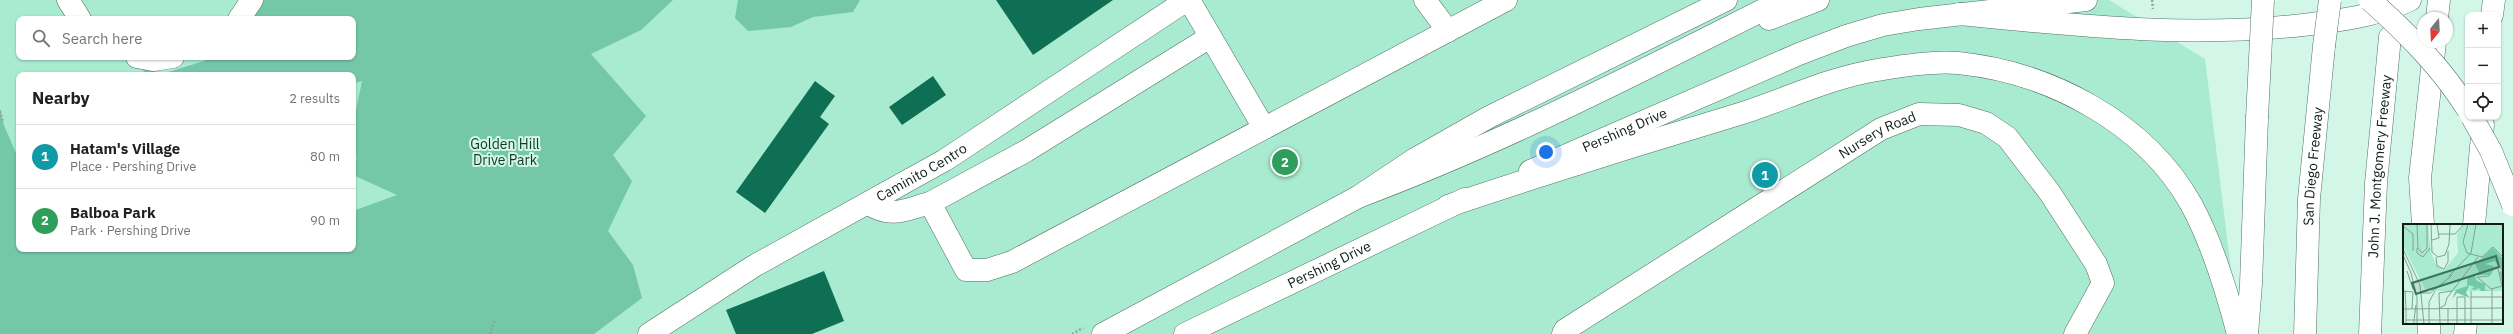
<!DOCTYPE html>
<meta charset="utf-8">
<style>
:root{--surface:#fff;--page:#f6f6f6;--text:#202124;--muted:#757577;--line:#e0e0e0;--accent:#38755f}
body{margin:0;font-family:"IBM Plex Sans",sans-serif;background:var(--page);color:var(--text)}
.controls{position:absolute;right:12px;top:12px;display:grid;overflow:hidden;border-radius:8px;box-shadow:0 1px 3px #0004}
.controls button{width:36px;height:36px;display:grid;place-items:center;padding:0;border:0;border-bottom:1px solid var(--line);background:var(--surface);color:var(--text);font:20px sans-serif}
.compass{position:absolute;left:2417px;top:12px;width:36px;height:36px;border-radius:50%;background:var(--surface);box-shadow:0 1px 3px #0004;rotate:198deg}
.you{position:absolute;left:1546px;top:152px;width:14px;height:14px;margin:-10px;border:3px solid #fff;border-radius:50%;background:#1a73e8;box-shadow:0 0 0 6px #1a73e833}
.badge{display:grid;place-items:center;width:26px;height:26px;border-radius:50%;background:var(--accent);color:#fff;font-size:13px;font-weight:700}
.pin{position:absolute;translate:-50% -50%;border:2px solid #fff;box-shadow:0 1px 4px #0006}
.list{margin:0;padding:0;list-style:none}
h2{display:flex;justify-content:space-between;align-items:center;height:52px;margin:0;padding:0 16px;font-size:17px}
h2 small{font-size:13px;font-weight:400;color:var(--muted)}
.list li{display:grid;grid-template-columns:26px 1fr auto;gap:12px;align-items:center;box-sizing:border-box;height:64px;padding:0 16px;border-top:1px solid var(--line)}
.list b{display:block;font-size:15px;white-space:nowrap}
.list p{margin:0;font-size:13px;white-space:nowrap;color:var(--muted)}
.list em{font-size:13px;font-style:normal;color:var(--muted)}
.icon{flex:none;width:22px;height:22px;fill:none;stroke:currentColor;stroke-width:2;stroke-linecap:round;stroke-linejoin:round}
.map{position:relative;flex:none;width:2513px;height:334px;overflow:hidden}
.search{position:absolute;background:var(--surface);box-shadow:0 1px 3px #0004;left:16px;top:16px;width:340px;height:44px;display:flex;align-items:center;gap:10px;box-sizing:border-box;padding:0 14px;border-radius:8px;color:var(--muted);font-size:15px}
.panel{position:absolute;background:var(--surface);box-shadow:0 1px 3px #0004;left:16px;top:72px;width:340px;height:180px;border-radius:8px}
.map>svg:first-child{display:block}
.green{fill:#a8ebd0;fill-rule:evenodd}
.forest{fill:#74c7a8}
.building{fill:#0f6f54}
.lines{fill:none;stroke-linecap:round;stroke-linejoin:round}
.minor-casing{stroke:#507164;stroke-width:23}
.major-casing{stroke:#507164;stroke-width:23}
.highway-casing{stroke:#507164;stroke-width:23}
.path{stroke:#8ba89c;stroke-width:2.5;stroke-dasharray:2 2;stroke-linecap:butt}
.minor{stroke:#fff;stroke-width:22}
.major{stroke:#fff;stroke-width:22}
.highway{stroke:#fff;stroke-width:22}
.highway-bridge-casing{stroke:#507164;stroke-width:23;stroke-linecap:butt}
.highway-bridge{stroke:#fff;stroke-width:22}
.labels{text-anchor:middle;stroke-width:4;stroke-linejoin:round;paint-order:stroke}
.street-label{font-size:14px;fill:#0f1d17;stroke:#d2f7e8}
.park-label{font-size:14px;fill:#11372b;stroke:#d2f7e8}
.inset-road{fill:none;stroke:#84a094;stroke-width:1}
.view{fill:#38755f;fill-opacity:0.15;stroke:#38755f;stroke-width:2}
.inset-edge{fill:none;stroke:#0f1d17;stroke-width:2}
</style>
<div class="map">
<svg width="2513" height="334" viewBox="0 0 2513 334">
<rect width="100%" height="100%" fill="#d2f7e8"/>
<path class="green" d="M0 0H2109L2205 59 2239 334H0ZM19 19H353V57H19ZM19 75H353V249H19Z"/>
<g class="forest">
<path d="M264 0H673L641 30 591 54 646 116 613 155 632 181 608 231 633 265 642 298 594 334H0V108L3 123 19 160V249H353V211L397 195 353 175V162L357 159C346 145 359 98 362 81L353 84V75H144L143 69 165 73 204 61 209 57H353V19H250Z"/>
<polygon points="738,0 860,0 853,12 813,17 791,27 748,31 735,18"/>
</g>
<g class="building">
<polygon points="996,0 1113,0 1033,55"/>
<polygon points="933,76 946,95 902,125 889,107"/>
<polygon points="815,81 835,96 820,117 829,124 765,213 736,192"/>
<polygon points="824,271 844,321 812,334 736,334 726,310"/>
</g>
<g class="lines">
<defs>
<g id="minor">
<polyline points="68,0 80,19"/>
<polyline points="1189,0 1264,128"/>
<polyline points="1425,0 1448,31"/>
<polyline points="239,19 252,0"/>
<polyline points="137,57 153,60 173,57"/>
<polyline points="930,203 1026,151 1210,37"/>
<path d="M869 204C892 219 906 209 930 203L966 270H987L1012 262 1506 0"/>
<path id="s1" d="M649 334 754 266 945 160 1187 0"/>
<path id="s2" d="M1563 334 1565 330 1881 129 1919 114 1959 115 1986 123 2007 137 2050 193 2096 264 2103 283 2075 334"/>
</g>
<g id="major">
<path id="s3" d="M1530 171 1799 54 1846 36 1883 25 1919 19 2086 0"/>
<polyline points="1103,334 1358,197 1415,159 1489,117 1726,0"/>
<path id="s4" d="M1185 334 1465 199"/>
</g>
<g id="highway">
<path d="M1959 14C2078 26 2200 39 2319 23 2350 19 2381 14 2410 0"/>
<polyline points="2492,15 2494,0"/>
<polyline points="2437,18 2439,0"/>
<polyline points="1769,19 1818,0"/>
<path d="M1358 197C1505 142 1643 70 1783 0"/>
<path d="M1448 206C1544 174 1639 144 1736 115 1782 101 1828 78 1877 70 1902 66 1932 61 1958 63 2049 72 2145 122 2191 204 2212 242 2227 292 2238 334"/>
<polyline points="2423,225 2420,178 2435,42"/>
<polyline points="2474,225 2483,125"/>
<polyline points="2429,323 2429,334"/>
<polyline points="2247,334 2251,284 2257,118"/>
<path id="s5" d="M2305 334 2309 199 2324 46"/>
<path id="s6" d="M2370 334 2376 183 2390 37"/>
<polyline points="2465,334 2466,323"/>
</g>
</defs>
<use href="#minor" class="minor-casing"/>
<use href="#major" class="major-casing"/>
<use href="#highway" class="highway-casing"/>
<g class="path">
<polyline points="2152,0 2153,9"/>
<polyline points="0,111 3,123"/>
<polyline points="490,334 495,320"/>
<polyline points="1072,334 1083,328"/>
</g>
<use href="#minor" class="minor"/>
<use href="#major" class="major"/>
<use href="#highway" class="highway"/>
<defs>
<g id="highway-bridge">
<path d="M2370 0C2407 33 2442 68 2468 110"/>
<polyline points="2324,46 2330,0"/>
<polyline points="2472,117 2491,151 2513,205"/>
<polyline points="2257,118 2263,0"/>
</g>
</defs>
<use href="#highway-bridge" class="highway-bridge-casing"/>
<use href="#highway-bridge" class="highway-bridge"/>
</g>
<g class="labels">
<g class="street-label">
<text dy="5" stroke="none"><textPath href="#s3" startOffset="103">Pershing Drive</textPath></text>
<text dy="5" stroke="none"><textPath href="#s2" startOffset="373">Nursery Road</textPath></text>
<text dy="5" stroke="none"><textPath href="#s5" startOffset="168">San Diego Freeway</textPath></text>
<text dy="5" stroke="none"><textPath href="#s6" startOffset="168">John J. Montgomery Freeway</textPath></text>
<text dy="5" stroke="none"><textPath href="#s1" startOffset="317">Caminito Centro</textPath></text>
<text dy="5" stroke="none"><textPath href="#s4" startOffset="160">Pershing Drive</textPath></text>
</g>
<g class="park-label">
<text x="505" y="149">Golden Hill<tspan x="505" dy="16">Drive Park</tspan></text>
</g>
</g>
<g transform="translate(2403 224)">
<rect width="100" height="100" fill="#d2f7e8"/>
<path d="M0 0H25L28 28 33 41 41 46 55 29 54 10 61 0H100V67H33L22 65 0 22Z" fill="#a8ebd0"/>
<path d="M90 24 100 35 99 58 96 48 99 47 92 37 82 40 91 42 86 51H74L76 48 72 40ZM71 50 74 57 82 60V66L87 67H78L76 64 72 66 68 65 72 63 66 61 63 69 67 74 54 69 49 75 53 66 64 62V55Z" fill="#74c7a8"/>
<path class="inset-road" d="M14 0 15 24 19 29 24 24V0M28 0 29 28 35 33 42 31 46 20 47 0M65 0 60 18 64 29 79 33 90 23 100 33M0 2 10 10V27M36 10H52L61 0M29 16 36 14 34 0M14 24V29L20 33 27 24M0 25 17 61 21 100M0 31 8 49 14 73V100M33 33 34 42 41 45 45 38V27M92 43 95 45 99 62 88 65 74 53 86 52ZM4 47 10 65M46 52 68 29 73 0M39 60 49 51M89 65V84M0 67 10 68 9 85M2 67 3 85M68 67V100M17 68 31 64M17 69H27L41 58M68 73H100M37 84 42 81 44 74 75 33M45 84V100M89 84V100M0 85 100 84M3 85V100M3 96H11L13 81M11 100V96H100M26 100V78L32 67M37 100 36 69 49 67M54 100V73H62V100"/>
<path class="view" d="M93 32 96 43 13 70 9 59Z"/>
<rect width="100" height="100" class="inset-edge"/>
</g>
</svg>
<div class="controls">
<button>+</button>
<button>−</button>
<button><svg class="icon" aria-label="locate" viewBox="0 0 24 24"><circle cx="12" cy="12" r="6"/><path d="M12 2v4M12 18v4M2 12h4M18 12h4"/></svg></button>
</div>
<svg class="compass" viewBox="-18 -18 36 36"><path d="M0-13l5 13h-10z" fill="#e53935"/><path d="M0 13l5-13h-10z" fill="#757577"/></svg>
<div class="you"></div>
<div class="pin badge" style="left:1765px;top:175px;background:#0f9aa8">1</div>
<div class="pin badge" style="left:1285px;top:162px;background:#2e9e5b">2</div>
<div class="search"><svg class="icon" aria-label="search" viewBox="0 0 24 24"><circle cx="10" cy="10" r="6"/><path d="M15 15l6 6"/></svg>Search here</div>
<section class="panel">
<h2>Nearby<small>2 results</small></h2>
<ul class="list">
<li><span class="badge" style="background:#0f9aa8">1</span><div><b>Hatam's Village</b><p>Place · Pershing Drive</p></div><em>80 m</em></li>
<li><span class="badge" style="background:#2e9e5b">2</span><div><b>Balboa Park</b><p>Park · Pershing Drive</p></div><em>90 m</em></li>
</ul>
</section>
</div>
